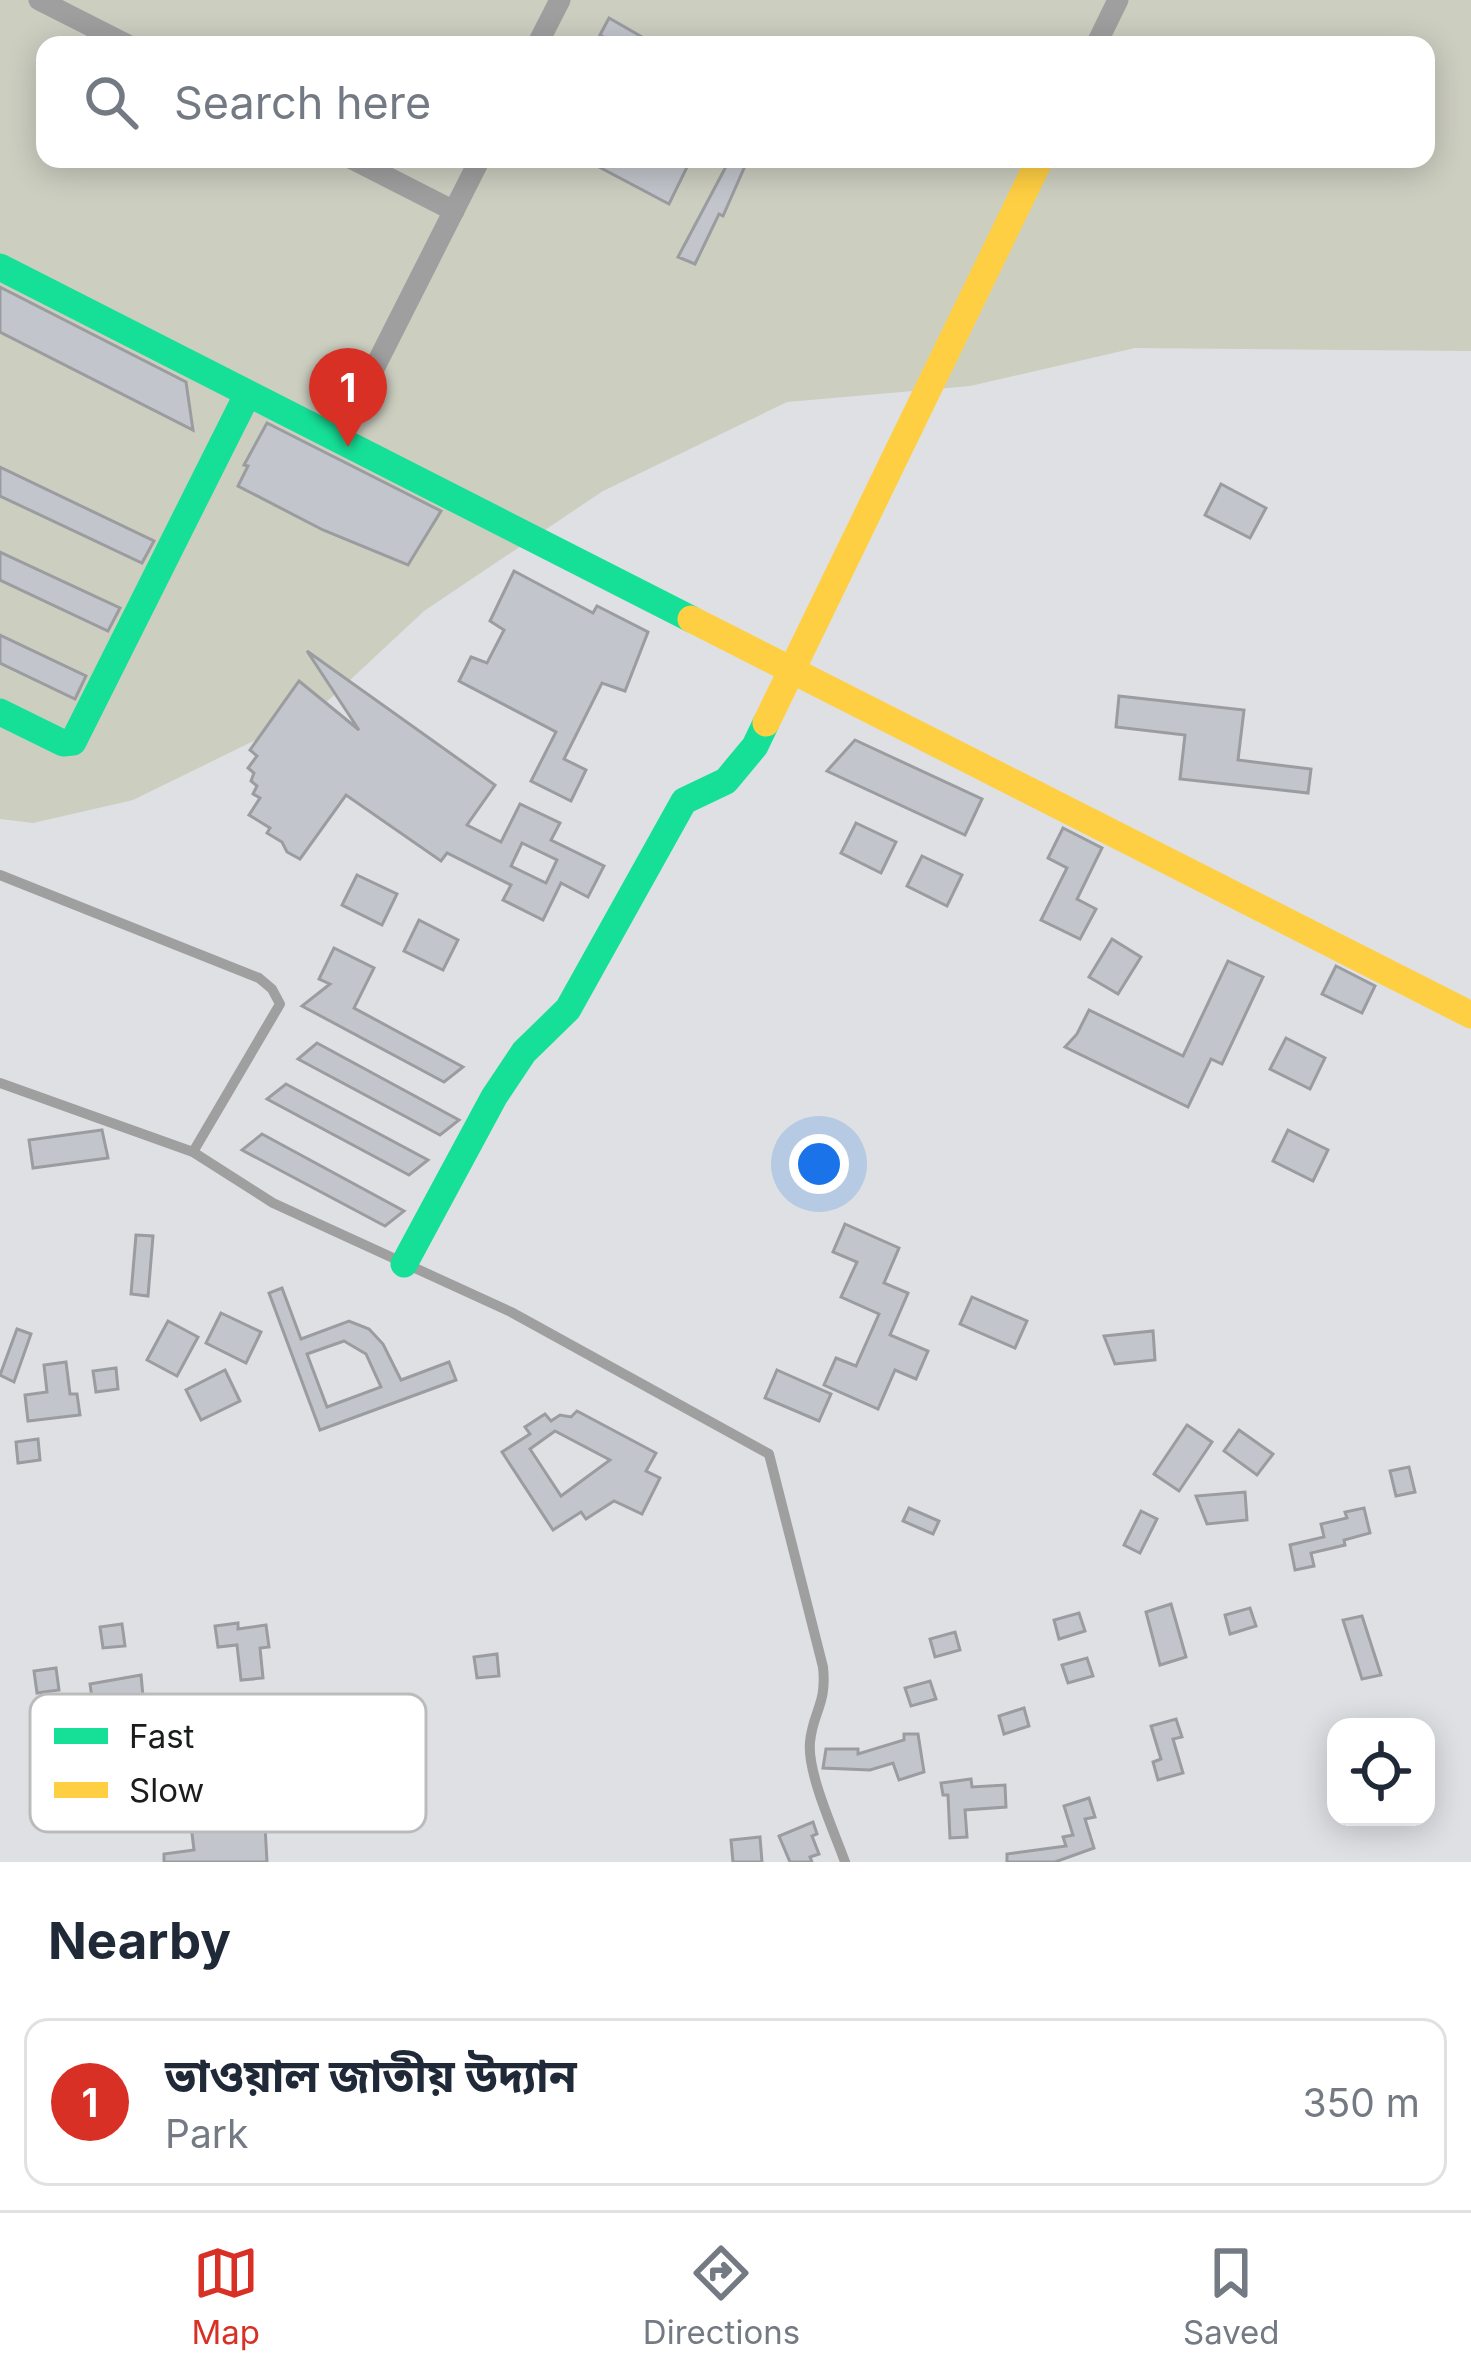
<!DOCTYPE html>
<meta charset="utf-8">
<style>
:root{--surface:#fff;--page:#f2f2f3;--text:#1f2937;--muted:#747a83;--line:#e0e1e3;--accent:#d93025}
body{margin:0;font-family:Inter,"Noto Sans Bengali",sans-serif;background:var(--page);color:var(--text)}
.controls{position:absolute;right:36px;bottom:36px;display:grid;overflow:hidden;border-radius:24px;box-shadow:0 6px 30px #0003}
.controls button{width:108px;height:108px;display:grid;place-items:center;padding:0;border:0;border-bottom:3px solid var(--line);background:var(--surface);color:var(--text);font:60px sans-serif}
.you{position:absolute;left:819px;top:1164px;width:42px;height:42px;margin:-30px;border:9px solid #fff;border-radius:50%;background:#1a73e8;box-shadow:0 0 0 18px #1a73e833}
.badge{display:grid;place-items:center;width:78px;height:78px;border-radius:50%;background:var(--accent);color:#fff;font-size:39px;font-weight:700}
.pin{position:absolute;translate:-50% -99px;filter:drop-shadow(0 3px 6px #0008)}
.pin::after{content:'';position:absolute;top:63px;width:42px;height:36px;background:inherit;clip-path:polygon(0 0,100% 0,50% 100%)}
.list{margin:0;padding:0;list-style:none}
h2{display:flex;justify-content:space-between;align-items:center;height:156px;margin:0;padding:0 48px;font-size:51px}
h2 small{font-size:39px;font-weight:400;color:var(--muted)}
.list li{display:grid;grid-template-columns:78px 1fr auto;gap:36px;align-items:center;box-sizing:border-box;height:168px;margin:0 24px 24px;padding:0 24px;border:3px solid var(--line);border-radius:24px}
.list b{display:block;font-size:45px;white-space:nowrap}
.list p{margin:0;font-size:39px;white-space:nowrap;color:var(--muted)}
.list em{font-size:39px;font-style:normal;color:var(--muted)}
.icon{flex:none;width:66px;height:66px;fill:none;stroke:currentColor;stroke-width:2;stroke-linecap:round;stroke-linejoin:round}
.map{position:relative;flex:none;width:1471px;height:1862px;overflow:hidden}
.search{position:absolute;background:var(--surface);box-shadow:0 6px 30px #0003;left:36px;right:36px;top:36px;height:132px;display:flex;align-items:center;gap:30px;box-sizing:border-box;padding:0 42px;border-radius:24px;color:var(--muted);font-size:45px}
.sheet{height:348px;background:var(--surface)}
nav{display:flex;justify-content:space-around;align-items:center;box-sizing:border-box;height:168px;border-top:3px solid var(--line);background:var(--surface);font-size:33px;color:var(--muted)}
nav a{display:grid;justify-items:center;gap:6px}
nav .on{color:var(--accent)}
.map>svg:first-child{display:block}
.green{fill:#cccec0;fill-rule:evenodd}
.building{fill:#c2c6cc;stroke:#9b9c9f;stroke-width:3;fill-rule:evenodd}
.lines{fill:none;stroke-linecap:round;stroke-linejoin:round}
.lane{stroke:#9f9fa0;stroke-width:10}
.street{stroke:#9f9fa0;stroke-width:21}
.fast{stroke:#16e098;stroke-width:27}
.slow{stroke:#ffcf43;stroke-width:27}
.key{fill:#fff;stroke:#bbbbbc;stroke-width:3}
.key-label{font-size:33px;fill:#1b1c1e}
</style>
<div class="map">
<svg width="1471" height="1862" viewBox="0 0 1471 1862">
<rect width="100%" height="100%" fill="#dee0e3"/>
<path class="green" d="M0 0H1471V351L1135 348 970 386 787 402 603 491 424 611 319 709 133 800 33 823 0 819ZM45 45H1426V159H45Z"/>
<g class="building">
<polygon points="609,18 656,45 618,45 600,35"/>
<polygon points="584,159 691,159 669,204"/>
<polygon points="730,159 748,159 723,216 719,214 695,264 678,257"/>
<polygon points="0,287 186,382 193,430 0,332"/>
<polygon points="267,423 441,511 408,565 323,530 238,486 248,466 244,465"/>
<polygon points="0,467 154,541 142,563 0,496"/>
<polygon points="1221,484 1266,508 1250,538 1205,515"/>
<polygon points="0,552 120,608 108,631 0,580"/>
<polygon points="514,571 593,613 597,606 648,632 625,691 602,683 564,759 586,770 571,801 531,781 556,732 459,681 471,657 487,663 504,630 490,621"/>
<polygon points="0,635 86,676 75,699 0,663"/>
<path d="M307 651 495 785 467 825 501 842 520 804 560 823 551 840 604 866 588 897 561 883 543 920 503 900 511 885 447 853 441 861 346 795 300 859 287 852 282 842 267 833 270 828 249 815 260 798 253 794 257 786 251 781 254 773 248 768 257 756 250 750 299 681 359 730ZM522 843 557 860 546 883 511 866Z"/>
<polygon points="1119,696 1244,710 1238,760 1311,769 1308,793 1180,779 1185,735 1116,727"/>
<polygon points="855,740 982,799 965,835 827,771"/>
<polygon points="856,823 896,842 881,873 841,853"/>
<polygon points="1063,828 1102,848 1077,899 1096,909 1080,939 1041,920 1067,868 1048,858"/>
<polygon points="922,856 962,875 947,906 907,886"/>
<polygon points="357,875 397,894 382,925 342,905"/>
<polygon points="419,920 458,940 443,970 404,951"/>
<polygon points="1112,939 1141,957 1118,994 1089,977"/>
<polygon points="334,948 374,968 354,1008 463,1067 444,1082 302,1006 330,984 319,979"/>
<polygon points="1228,961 1263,977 1222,1064 1211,1059 1188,1107 1065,1047 1077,1034 1089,1010 1183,1056"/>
<polygon points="1336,966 1375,986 1362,1013 1322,994"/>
<polygon points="1286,1038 1325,1058 1310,1089 1270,1069"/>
<polygon points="317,1043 459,1120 440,1135 298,1059"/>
<polygon points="286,1084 428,1160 409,1175 267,1099"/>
<polygon points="102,1130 108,1158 33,1168 29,1140"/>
<polygon points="1288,1130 1328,1150 1313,1181 1273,1161"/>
<polygon points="262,1134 404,1211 385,1226 242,1150"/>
<polygon points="845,1224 899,1248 884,1283 908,1293 890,1335 928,1351 916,1379 895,1370 878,1409 824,1385 836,1358 856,1366 879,1314 841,1297 857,1262 833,1252"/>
<polygon points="136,1235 153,1236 148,1296 131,1294"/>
<path d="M282 1288 301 1339 349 1321 369 1329 383 1344 401 1380 449 1362 456 1380 320 1430 269 1293ZM344 1341 366 1354 381 1387 327 1407 307 1354Z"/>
<polygon points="972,1297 1027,1321 1015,1348 960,1324"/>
<polygon points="221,1313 261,1332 246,1363 206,1343"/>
<polygon points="168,1321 198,1337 177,1376 147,1360"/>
<polygon points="17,1329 31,1334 14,1382 0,1375"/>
<polygon points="1153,1331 1155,1360 1115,1364 1104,1336"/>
<polygon points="66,1362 70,1394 77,1394 80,1415 28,1421 25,1395 47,1392 44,1365"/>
<polygon points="116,1368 118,1389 96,1392 93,1371"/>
<polygon points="225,1370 240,1401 201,1420 186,1390"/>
<polygon points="777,1370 831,1394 819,1421 765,1398"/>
<path d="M577 1411 656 1453 646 1471 660 1478 642 1514 614 1501 586 1519 581 1512 553 1530 502 1452 530 1434 525 1427 545 1414 551 1421 560 1415 571 1417ZM555 1431 610 1460 561 1496 530 1449Z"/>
<polygon points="1187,1425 1212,1442 1179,1491 1154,1474"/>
<polygon points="1239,1430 1273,1454 1257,1475 1224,1451"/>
<polygon points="38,1439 40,1460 18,1463 16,1442"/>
<polygon points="1409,1467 1415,1492 1396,1496 1390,1471"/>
<polygon points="1245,1492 1247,1520 1207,1524 1196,1496"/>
<polygon points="909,1508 939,1521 933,1534 903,1521"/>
<polygon points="1364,1508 1370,1533 1344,1540 1345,1545 1311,1553 1314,1566 1295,1570 1290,1545 1324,1537 1321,1524 1347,1518 1345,1512"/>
<polygon points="1141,1511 1157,1519 1140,1553 1124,1545"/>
<polygon points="1171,1604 1186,1657 1160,1665 1146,1612"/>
<polygon points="1250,1608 1256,1626 1230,1634 1225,1615"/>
<polygon points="1079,1613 1085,1631 1059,1639 1054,1620"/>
<polygon points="1362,1616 1381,1675 1362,1679 1343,1620"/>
<polygon points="238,1623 238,1629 266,1625 269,1647 260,1648 263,1678 241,1680 237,1645 218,1647 215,1626"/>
<polygon points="122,1624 125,1646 103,1648 100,1627"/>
<polygon points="955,1632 960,1650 935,1657 930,1639"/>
<polygon points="497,1654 499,1676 477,1678 474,1657"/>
<polygon points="1087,1658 1093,1676 1068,1683 1062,1665"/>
<polygon points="56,1668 59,1690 37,1693 34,1671"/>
<polygon points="141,1675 143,1696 93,1705 90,1684"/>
<polygon points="930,1681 936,1699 911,1706 905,1688"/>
<polygon points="1024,1708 1029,1726 1004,1734 999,1716"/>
<polygon points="1176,1719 1182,1737 1173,1739 1183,1773 1158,1780 1153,1762 1161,1759 1151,1726"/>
<polygon points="904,1734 918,1734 924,1772 899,1780 893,1763 870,1770 823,1768 826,1749 858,1749 858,1754 904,1740"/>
<polygon points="971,1779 972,1787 1005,1785 1006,1807 965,1810 967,1837 950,1838 948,1795 943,1795 941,1783"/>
<polygon points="246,1786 249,1812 264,1808 267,1862 164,1862 164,1854 194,1850 190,1817 227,1813 224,1789"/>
<polygon points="1089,1798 1095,1817 1085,1819 1094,1848 1055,1862 1007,1862 1007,1854 1066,1846 1063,1837 1073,1835 1064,1806"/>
<polygon points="813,1822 817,1834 812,1836 819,1854 810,1857 812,1862 790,1862 779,1836"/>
<polygon points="760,1837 762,1862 733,1862 731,1840"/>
</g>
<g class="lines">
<g class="lane">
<polyline points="0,875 259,978 272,989 280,1004 193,1152"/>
<path d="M0 1083 193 1152 273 1203 511 1312 769 1454 823 1667C827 1705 813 1711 810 1742 807 1773 834 1831 845 1862"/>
</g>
<g class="street">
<polyline points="39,0 128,45"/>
<polyline points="537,45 560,0"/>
<polyline points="1096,45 1118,0"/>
<polyline points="352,159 454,211"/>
<polyline points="338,440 480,159"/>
</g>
<g class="fast">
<polyline points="0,267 691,619"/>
<polyline points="0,712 63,743 73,742 247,395"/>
<polyline points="404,1264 494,1097 524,1052 568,1009 684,801 726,781 755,746 766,723"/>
</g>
<g class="slow">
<polyline points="691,619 1471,1015"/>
<polyline points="766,723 1040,159"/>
</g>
</g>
<rect x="30" y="1694" width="396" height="138" rx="18" class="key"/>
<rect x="54" y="1728" width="54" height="16" fill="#16e098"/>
<rect x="54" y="1782" width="54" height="16" fill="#ffcf43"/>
<g class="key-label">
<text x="129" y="1748">Fast</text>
<text x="129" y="1802">Slow</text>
</g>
</svg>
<div class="controls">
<button><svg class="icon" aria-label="locate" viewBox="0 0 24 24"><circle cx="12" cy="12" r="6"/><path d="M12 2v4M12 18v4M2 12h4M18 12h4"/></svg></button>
</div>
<div class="you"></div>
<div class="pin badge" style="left:348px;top:447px">1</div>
<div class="search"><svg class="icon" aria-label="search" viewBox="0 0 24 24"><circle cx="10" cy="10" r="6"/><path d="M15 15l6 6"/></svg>Search here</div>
</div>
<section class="sheet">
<h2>Nearby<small></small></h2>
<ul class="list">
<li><span class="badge">1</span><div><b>ভাওয়াল জাতীয় উদ্যান</b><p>Park</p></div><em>350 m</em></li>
</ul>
</section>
<nav>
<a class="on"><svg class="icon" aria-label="map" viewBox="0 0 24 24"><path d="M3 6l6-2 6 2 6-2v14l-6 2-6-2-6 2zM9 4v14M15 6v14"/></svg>Map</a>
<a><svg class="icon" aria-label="directions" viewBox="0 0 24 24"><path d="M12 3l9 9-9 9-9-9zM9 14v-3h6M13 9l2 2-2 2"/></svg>Directions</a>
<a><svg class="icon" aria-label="saved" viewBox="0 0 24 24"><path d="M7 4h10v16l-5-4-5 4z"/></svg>Saved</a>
</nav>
